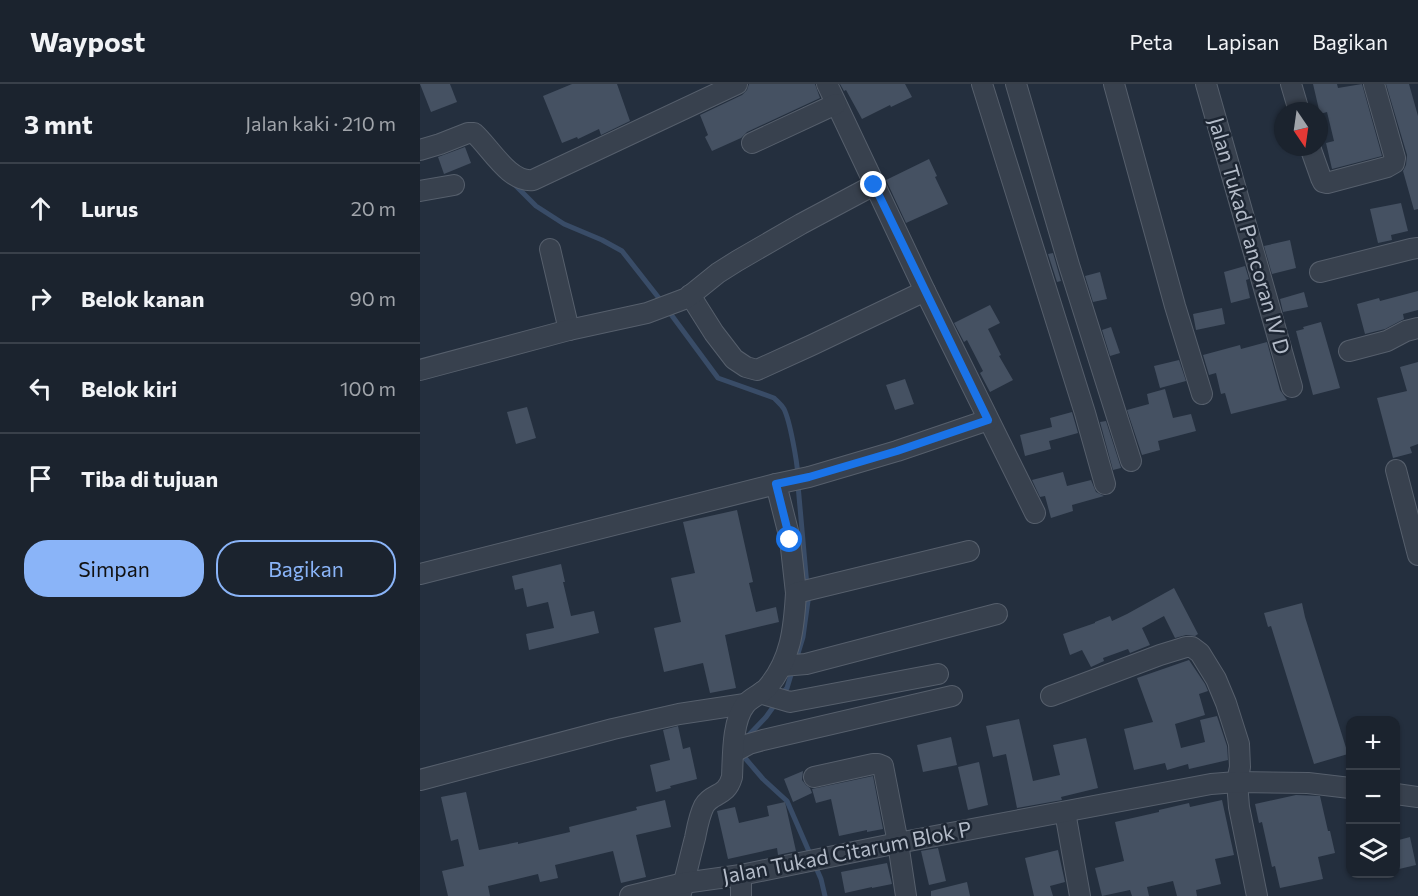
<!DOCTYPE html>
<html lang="id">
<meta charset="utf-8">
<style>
:root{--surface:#1b232e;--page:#282f3a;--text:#f1f3f6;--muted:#a0a4aa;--line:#39404a;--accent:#8ab4f8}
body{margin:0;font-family:Commissioner,sans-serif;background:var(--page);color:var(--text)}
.controls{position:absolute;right:18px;bottom:18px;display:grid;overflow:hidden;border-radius:12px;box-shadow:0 2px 4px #0004}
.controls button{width:54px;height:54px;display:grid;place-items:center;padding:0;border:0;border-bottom:2px solid var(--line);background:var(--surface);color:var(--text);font:30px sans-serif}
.compass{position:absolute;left:854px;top:18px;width:54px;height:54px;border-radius:50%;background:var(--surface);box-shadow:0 2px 4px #0004;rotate:167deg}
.stop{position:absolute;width:18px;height:18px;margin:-14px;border:4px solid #1a73e8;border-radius:50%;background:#fff}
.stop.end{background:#1a73e8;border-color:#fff;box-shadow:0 2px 6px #0008}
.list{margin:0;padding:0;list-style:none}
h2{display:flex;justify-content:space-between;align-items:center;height:78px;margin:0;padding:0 24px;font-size:26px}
h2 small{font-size:20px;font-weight:400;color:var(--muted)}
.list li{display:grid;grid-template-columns:39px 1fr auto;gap:18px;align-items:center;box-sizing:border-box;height:90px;padding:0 24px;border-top:2px solid var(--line)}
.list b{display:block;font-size:22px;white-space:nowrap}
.list em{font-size:20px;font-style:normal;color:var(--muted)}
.actions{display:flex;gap:12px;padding:18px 24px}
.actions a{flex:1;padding:14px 0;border:2px solid var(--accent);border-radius:24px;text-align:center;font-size:21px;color:var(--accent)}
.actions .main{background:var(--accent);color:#111}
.icon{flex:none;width:33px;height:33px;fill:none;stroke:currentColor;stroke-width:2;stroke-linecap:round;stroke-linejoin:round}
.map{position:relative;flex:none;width:998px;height:812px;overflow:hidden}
header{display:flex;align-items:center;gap:36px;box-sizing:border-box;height:84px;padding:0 30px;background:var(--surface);border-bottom:2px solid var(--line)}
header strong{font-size:28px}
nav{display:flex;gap:33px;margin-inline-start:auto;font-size:21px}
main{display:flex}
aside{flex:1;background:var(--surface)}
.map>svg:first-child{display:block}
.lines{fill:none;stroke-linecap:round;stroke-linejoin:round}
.stream{stroke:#394c67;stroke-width:5}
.building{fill:#455162}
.minor-casing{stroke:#565f6c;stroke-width:22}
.minor{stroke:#38414e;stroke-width:20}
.route{stroke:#1a73e8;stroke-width:8}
.labels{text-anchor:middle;stroke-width:5;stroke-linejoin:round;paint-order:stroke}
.street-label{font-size:21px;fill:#b4bcc9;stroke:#1d2633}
</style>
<header>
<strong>Waypost</strong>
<nav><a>Peta</a><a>Lapisan</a><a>Bagikan</a></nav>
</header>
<main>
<aside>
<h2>3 mnt<small>Jalan kaki · 210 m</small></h2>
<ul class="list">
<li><svg class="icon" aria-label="ahead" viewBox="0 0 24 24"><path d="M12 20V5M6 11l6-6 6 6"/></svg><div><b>Lurus</b></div><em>20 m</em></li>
<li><svg class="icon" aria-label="right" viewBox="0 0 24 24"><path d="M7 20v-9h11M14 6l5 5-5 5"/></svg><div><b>Belok kanan</b></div><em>90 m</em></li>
<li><svg class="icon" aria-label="left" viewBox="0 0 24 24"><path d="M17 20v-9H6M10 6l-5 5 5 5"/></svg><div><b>Belok kiri</b></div><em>100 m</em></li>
<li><svg class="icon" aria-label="arrive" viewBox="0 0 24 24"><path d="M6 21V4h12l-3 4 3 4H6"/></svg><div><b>Tiba di tujuan</b></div></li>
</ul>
<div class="actions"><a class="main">Simpan</a><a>Bagikan</a></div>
</aside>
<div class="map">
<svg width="998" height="812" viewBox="0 0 998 812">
<rect width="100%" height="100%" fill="#242f3e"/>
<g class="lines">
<g class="stream">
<polyline points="93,99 116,122 144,140 182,156 202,167 242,218"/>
<path d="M247 225 298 294 354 314C358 318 361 320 364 325 370 337 377 377 378 392"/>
<polyline points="378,401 387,502"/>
<polyline points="376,576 383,553 388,517 388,511"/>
<polyline points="361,611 367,604 373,584"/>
<polyline points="325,655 346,633 356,619"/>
<polyline points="325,667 325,674 343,695 367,717 401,795 405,812"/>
</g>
</g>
<g class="building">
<polygon points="0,0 30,0 37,18 11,28"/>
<polygon points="152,0 197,0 210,37 181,51 179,45 158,55 157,53 142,59 123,12"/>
<polygon points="329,0 395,0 400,14 327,48 321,54 292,67 285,53 288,51 280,31 322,11 327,6"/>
<polygon points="420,0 485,0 492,13 471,23 470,21 442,35 426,6 424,7"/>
<polygon points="893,0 917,0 918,4 942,0 962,72 912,85 906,59 914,57 907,28 900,30"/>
<polygon points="966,0 989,0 998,32 998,125 994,126 983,87 986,81 987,71"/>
<polygon points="45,63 51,79 24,90 18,73"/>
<polygon points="509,75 517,92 515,93 528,120 486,139 466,96"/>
<polygon points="981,119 988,147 971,151 972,156 958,159 950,125"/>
<polygon points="870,156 876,184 852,190 844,162"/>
<polygon points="633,169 641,197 637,198 628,170"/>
<polygon points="825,182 829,195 826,196 830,214 811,219 804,188"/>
<polygon points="680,188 687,215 673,218 665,192"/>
<polygon points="998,207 998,226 983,230 984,235 965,245 945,250 937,220 959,214 960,217"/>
<polygon points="884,208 888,223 863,228 860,215"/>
<polygon points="570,221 580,239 568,245 581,271 579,272 593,296 570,308 560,289 563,287 547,256 544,258 534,239"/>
<polygon points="802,224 805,240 776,246 773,230"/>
<polygon points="901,238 920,304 893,311 876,247 884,245 883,243"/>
<polygon points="691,243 700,269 690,272 682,246"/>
<polygon points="847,258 860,306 867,316 811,330 805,309 801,310 796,289 789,291 783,271 820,261 821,265"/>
<polygon points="759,276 766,297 740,304 734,282"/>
<polygon points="998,278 998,360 990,363 992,369 973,374 957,314 987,307 980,283"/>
<polygon points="485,295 494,320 475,326 466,301"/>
<polygon points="745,305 753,334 771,330 776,347 738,357 740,366 722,371 707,326 729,320 727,310"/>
<polygon points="107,323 116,354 96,360 87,328"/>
<polygon points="652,328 658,349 629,357 631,365 605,372 600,351 632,343 630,334"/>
<polygon points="686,337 701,384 693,386 680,338"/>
<polygon points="643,388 647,402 671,396 676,408 684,412 652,421 653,427 631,434 625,412 620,413 612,396"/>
<polygon points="317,426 333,498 329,499 336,528 356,523 359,538 305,551 316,604 290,609 283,579 244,588 234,544 261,538 251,494 275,489 263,438"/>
<polygon points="141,480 145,498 143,498 151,532 174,527 179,549 109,566 106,550 134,544 128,518 107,523 103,504 95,506 92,492"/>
<polygon points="754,504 778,550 775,552 766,551 755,554 744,532 722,544 730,561 710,569 708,565 683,574 684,577 671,583 662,566 650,571 643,550 675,539 675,538 690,532 692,537 707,530"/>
<polygon points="882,519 885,533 928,670 894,680 851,542 848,543 844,529"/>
<polygon points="769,576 785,600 788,607 779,610 785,631 755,640 761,664 785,658 780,636 797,632 807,662 808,676 769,685 768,680 747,686 745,679 714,686 704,645 733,638 717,594"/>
<polygon points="599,635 613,697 640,691 633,661 666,654 678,704 641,713 642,716 597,724 586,670 573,673 566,642"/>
<polygon points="258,642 263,665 270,663 277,695 250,702 251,704 236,708 230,681 250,676 243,646"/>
<polygon points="531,653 537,681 503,688 497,661"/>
<polygon points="559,678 568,721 548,726 538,683"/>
<polygon points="383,687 382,696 386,701 390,704 392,709 373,718 364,695"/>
<polygon points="453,692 463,745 447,748 447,746 419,752 411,715 396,719 392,705"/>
<polygon points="46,708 59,766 98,758 98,760 150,748 149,743 217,726 216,723 245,716 251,743 216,751 226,793 201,799 193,767 135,781 138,794 120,798 118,790 68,802 70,812 28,812 22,787 44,782 38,755 31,757 21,713"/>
<polygon points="876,711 900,712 908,747 910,747 915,769 898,773 903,795 860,804 855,782 852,783 842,738 839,739 835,720"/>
<polygon points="802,716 814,771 795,775 801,800 776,806 777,812 757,812 753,797 727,803 729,812 712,812 710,806 682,812 675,784 704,777 695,738 739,728 739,726 769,719 770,723"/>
<polygon points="365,718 376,767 358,771 357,764 308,775 297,727 315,723 319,739 349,732 347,722"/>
<polygon points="990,753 996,781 975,786 975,757"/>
<polygon points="518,764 526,797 509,801 501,767"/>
<polygon points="638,766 645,798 630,802 633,812 614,812 605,774"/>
<polygon points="467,779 472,800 452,804 452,803 425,809 421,788"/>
<polygon points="547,798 550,812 511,812 511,807"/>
</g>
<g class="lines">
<defs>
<g id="minor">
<polyline points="407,0 505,207 615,429"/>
<polyline points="562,0 665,329 685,400"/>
<polyline points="596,0 649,181 711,377"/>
<polyline points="694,0 755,222 782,310"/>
<polyline points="786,0 872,303"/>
<polyline points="871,0 879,27"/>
<polyline points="332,59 416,20"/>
<polyline points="890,63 901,94 903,98 907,99 967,83 974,79 975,74 954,0"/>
<path d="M0 66 20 60 48 49H54C70 63 89 99 113 96L317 0"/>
<polyline points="0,107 34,101"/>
<polyline points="130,165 149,246"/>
<polyline points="900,188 991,165 998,164"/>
<polyline points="270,211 294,249 314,275 326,283 337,286 392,261 505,207"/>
<polyline points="929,267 967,257 986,247 998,244"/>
<polyline points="0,286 149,246 227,229 267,214 298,189 317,177 381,140 454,101"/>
<polyline points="976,386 998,471"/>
<polyline points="356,400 370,455 376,509"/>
<polyline points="0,490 356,400 389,393 477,367 568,336"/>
<polyline points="362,582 386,580 577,530"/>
<polyline points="342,608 346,611 370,618 518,590"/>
<polyline points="631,612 740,571 766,563 772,563 780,569 796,595 806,619 819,660 820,683 817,698 819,723 837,812"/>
<polyline points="314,668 329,660 343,656 532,612"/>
<polyline points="394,693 453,680 458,680 463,682 478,759 486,812"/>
<polyline points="0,696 193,645 259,630 325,620"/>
<polyline points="976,710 998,713"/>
<polyline points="645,728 660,812"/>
<path d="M261 809C266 791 270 773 275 754 277 744 279 732 284 722 292 708 306 714 312 693 313 673 312 637 325 621 330 614 340 611 347 604 371 576 374 544 376 509L549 467"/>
<polyline points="210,812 264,799 321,791 478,759 791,700 817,698 888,699 930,704"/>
<polyline points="321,812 321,791"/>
</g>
</defs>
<use href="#minor" class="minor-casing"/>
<use href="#minor" class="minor"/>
</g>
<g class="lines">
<polyline class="route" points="370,456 356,400 389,393 477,367 568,336 454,101"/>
</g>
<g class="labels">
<g class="street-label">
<text transform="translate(829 152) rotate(74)" y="7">Jalan Tukad Pancoran IV D</text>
<text transform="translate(427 769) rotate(-11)" y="7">Jalan Tukad Citarum Blok P</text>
</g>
</g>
</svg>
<div class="controls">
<button>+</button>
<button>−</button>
<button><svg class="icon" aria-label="layers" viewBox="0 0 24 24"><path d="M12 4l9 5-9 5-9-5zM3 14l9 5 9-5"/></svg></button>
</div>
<svg class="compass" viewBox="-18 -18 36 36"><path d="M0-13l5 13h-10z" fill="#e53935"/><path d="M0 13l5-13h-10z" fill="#a0a4aa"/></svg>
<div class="stop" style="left:370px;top:456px"></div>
<div class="stop end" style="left:454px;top:101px"></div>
</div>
</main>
